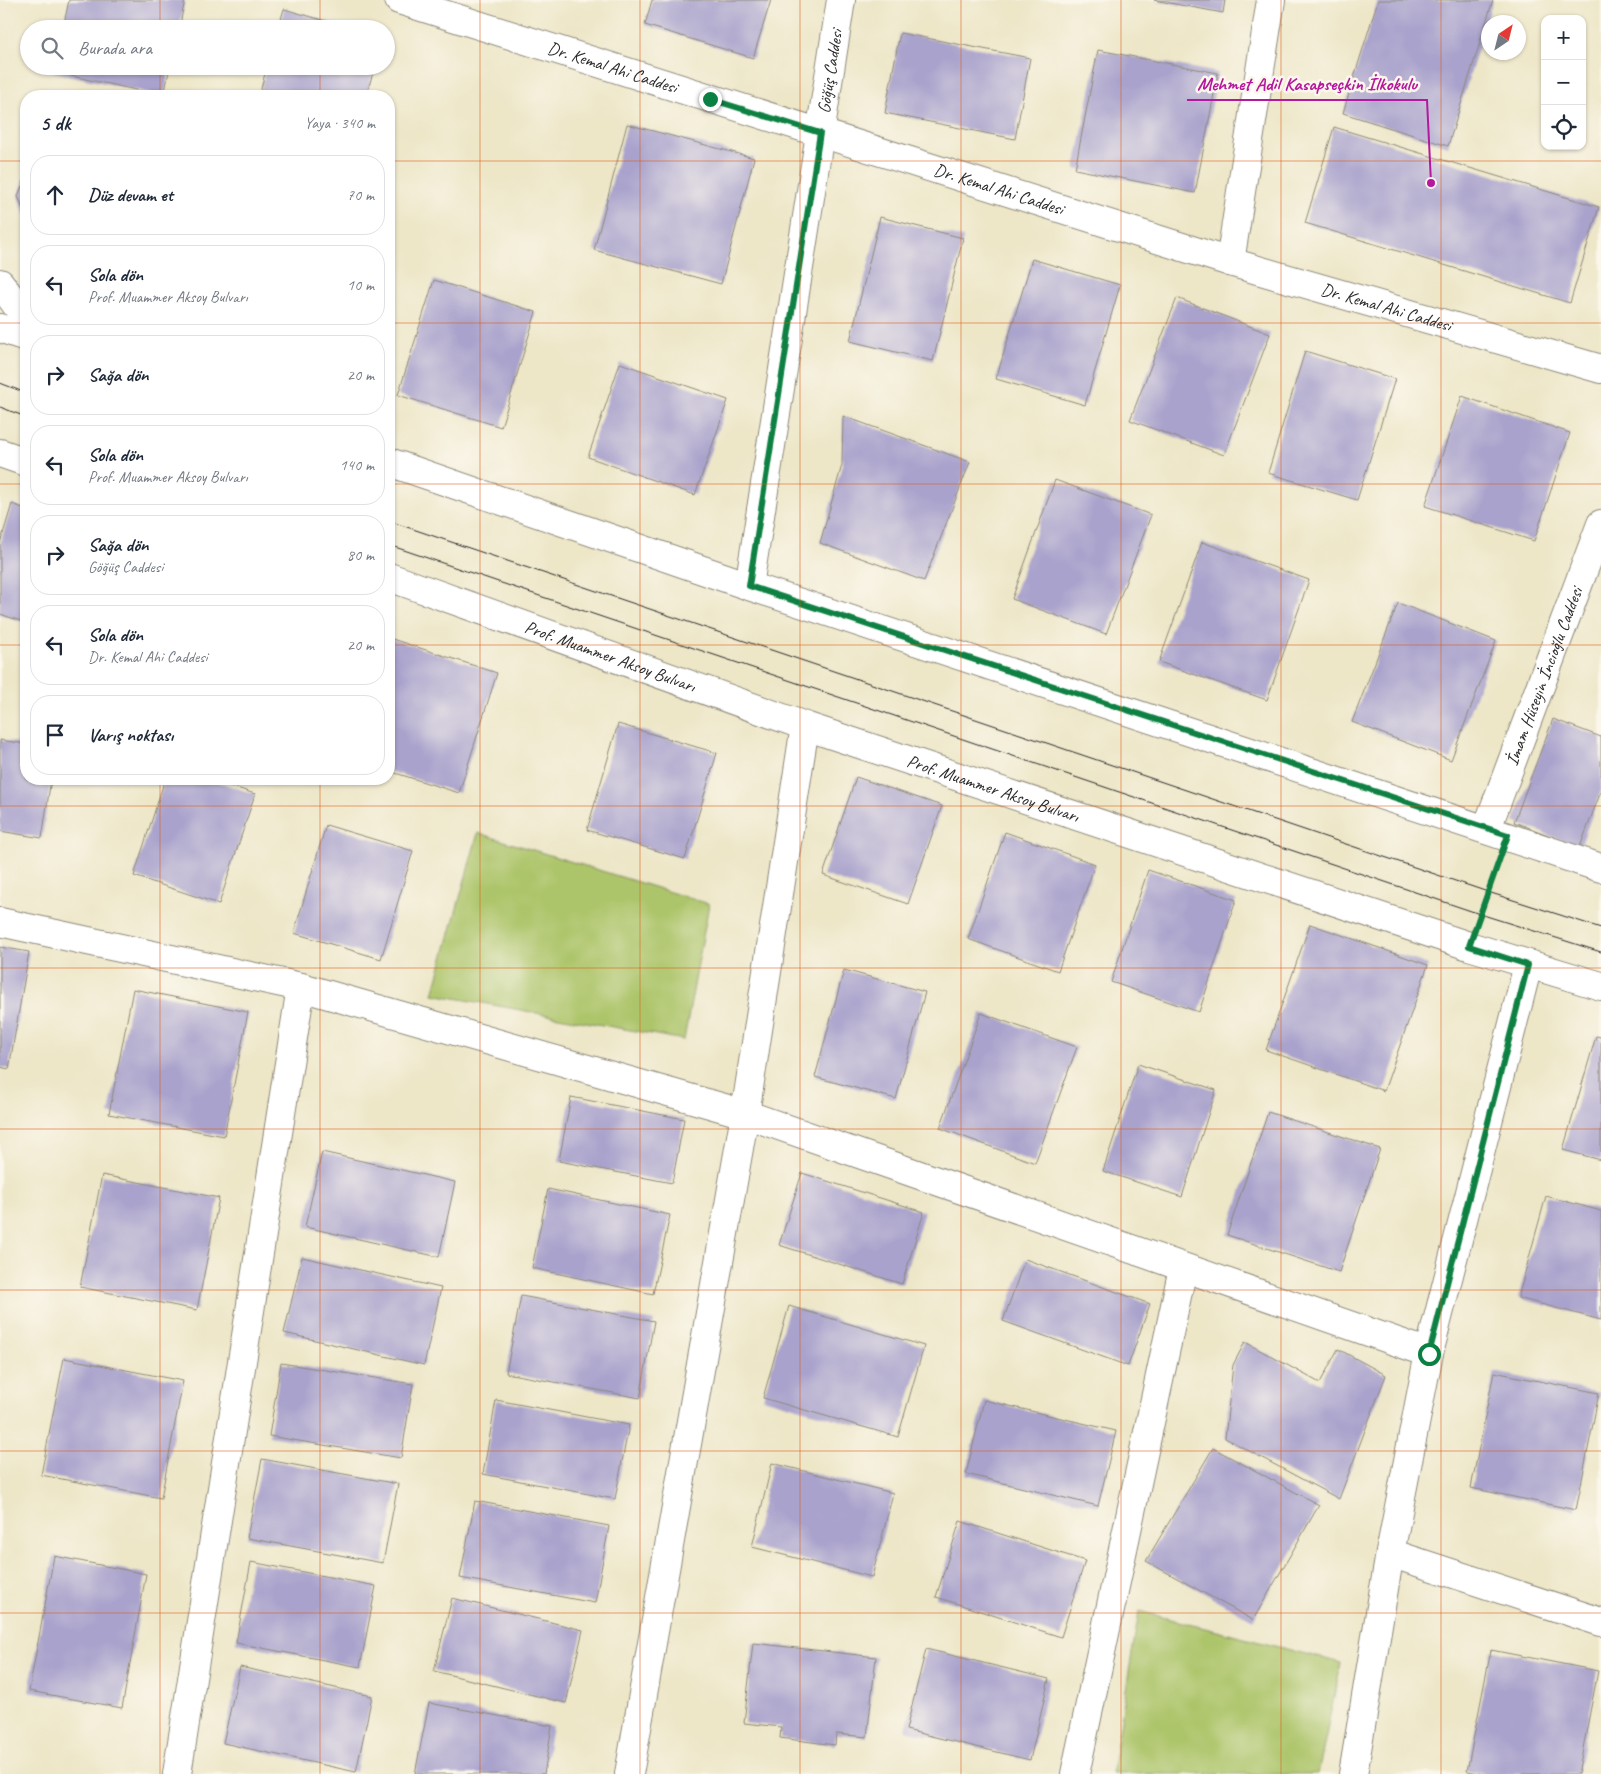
<!DOCTYPE html>
<html lang="tr">
<meta charset="utf-8">
<style>
:root{--surface:#fff;--page:#f2f2f3;--text:#1f2937;--muted:#747a83;--line:#e0e1e3}
body{margin:0;font-family:Caveat,sans-serif;background:var(--page);color:var(--text)}
.controls{position:absolute;right:15px;top:15px;display:grid;overflow:hidden;border-radius:10px;box-shadow:0 1px 4px #0004}
.controls button{width:45px;height:45px;display:grid;place-items:center;padding:0;border:0;border-bottom:1px solid var(--line);background:var(--surface);color:var(--text);font:25px sans-serif}
.compass{position:absolute;left:1481px;top:15px;width:45px;height:45px;border-radius:50%;background:var(--surface);box-shadow:0 1px 4px #0004;rotate:35deg}
.stop{position:absolute;width:15px;height:15px;margin:-11px;border:4px solid #0b8043;border-radius:50%;background:#fff}
.stop.end{background:#0b8043;border-color:#fff;box-shadow:0 1px 5px #0008}
.list{margin:0;padding:0;list-style:none}
h2{display:flex;justify-content:space-between;align-items:center;height:65px;margin:0;padding:0 20px;font-size:21px}
h2 small{font-size:16px;font-weight:400;color:var(--muted)}
.list li{display:grid;grid-template-columns:32px 1fr auto;gap:15px;align-items:center;box-sizing:border-box;height:80px;margin:0 10px 10px;padding:0 10px;border:1px solid var(--line);border-radius:20px}
.list b{display:block;font-size:19px;white-space:nowrap}
.list p{margin:0;font-size:16px;white-space:nowrap;color:var(--muted)}
.list em{font-size:16px;font-style:normal;color:var(--muted)}
.icon{flex:none;width:28px;height:28px;fill:none;stroke:currentColor;stroke-width:2;stroke-linecap:round;stroke-linejoin:round}
.map{position:relative;flex:none;width:1601px;height:1774px;overflow:hidden}
.search{position:absolute;background:var(--surface);box-shadow:0 1px 4px #0004;left:20px;top:20px;width:375px;height:55px;display:flex;align-items:center;gap:12px;box-sizing:border-box;padding:0 18px;border-radius:28px;color:var(--muted);font-size:19px}
.panel{position:absolute;background:var(--surface);box-shadow:0 1px 4px #0004;left:20px;top:90px;width:375px;height:695px;border-radius:20px}
.map>svg:first-child{display:block}
.green{fill:#adc56b;stroke:#6c784b}
.building{fill:#a9a2cc}
.lines{fill:none;stroke-linecap:round;stroke-linejoin:round}
.minor-casing{stroke:#8c8879;stroke-width:30}
.major-casing{stroke:#8c8879;stroke-width:30}
.path{stroke:#8c8879;stroke-width:3;stroke-dasharray:1 4;stroke-linecap:butt}
.minor{stroke:#fff;stroke-width:28}
.major{stroke:#fff;stroke-width:28}
.tram{stroke:#2b2b2b;stroke-width:1}
.route{stroke:#0b8043;stroke-width:6}
.grid{fill:none;stroke:#df570e;stroke-width:1;stroke-opacity:0.55}
.labels{text-anchor:middle;stroke-width:5;stroke-linejoin:round;paint-order:stroke}
.street-label{font-size:18px;fill:#2b2b2b;stroke:#fbf7ec}
.leader{fill:none;stroke:#b5179e;stroke-width:2}
.callout-dot{fill:#b5179e;stroke:#fbf7ec;stroke-width:2}
.callout-label{font-size:19px;text-anchor:middle;font-weight:bold;fill:#b5179e;stroke:#fbf7ec;stroke-width:5;stroke-linejoin:round;paint-order:stroke}
</style>
<div class="map">
<svg width="1601" height="1774" viewBox="0 0 1601 1774">
<rect width="100%" height="100%" fill="#fbf7ec"/>
<filter id="ink" filterUnits="userSpaceOnUse"><feTurbulence type="fractalNoise" baseFrequency=".02" numOctaves="2"/><feDisplacementMap in="SourceGraphic" scale="10" xChannelSelector="R" yChannelSelector="G"/><feConvolveMatrix kernelMatrix="1 2 1 2 8 2 1 2 1" color-interpolation-filters="sRGB"/></filter>
<filter id="wash" filterUnits="userSpaceOnUse"><feTurbulence type="fractalNoise" baseFrequency=".0096" numOctaves="4" result="noise"/><feDisplacementMap in="SourceGraphic" scale="20" xChannelSelector="R" yChannelSelector="G"/><feGaussianBlur stdDeviation="1.12" result="paint"/><feColorMatrix in="noise" values="0 0 0 0 0 0 0 0 0 0 0 0 0 0 0 0 0 1.4 0 .05"/><feComposite in="paint" operator="in"/></filter>
<g filter="url(#wash)">
<rect width="100%" height="100%" fill="#ede6c7"/>
<g class="green">
<polygon points="478,833 709,904 684,1040 433,994"/>
<polygon points="1139,1611 1341,1663 1318,1774 1112,1774"/>
</g>
<g id="blocks">
<g class="building">
<polygon points="69,0 185,0 179,29 63,29"/>
<polygon points="652,0 771,0 753,58 645,25"/>
<polygon points="1154,0 1225,0 1223,13"/>
<polygon points="1378,0 1493,0 1448,146 1343,113"/>
<polygon points="284,9 350,28 350,29 278,29"/>
<polygon points="900,33 1030,58 1015,139 885,113"/>
<polygon points="1098,50 1218,73 1195,193 1075,169"/>
<polygon points="54,66 170,66 164,96 53,72"/>
<polygon points="267,66 375,66 366,96 259,96"/>
<polygon points="627,124 754,158 721,284 594,250"/>
<polygon points="1334,127 1599,207 1570,303 1305,223"/>
<polygon points="26,176 26,217 18,196"/>
<polygon points="880,217 963,238 933,361 850,341"/>
<polygon points="1032,259 1120,285 1085,405 996,379"/>
<polygon points="434,280 536,312 501,427 398,395"/>
<polygon points="1177,298 1270,334 1224,455 1130,420"/>
<polygon points="1305,351 1395,379 1357,500 1268,473"/>
<polygon points="620,363 728,400 695,495 588,457"/>
<polygon points="1462,396 1570,433 1534,541 1425,506"/>
<polygon points="843,416 970,462 924,581 820,543 842,465"/>
<polygon points="1055,480 1151,515 1106,634 1012,599"/>
<polygon points="12,504 26,509 26,623 0,614 0,544"/>
<polygon points="1202,542 1309,580 1267,700 1159,662"/>
<polygon points="1398,603 1496,641 1451,760 1352,722"/>
<polygon points="389,638 497,673 459,793 389,771"/>
<polygon points="1553,719 1601,737 1601,791 1580,847 1514,822"/>
<polygon points="618,724 717,753 685,859 587,830"/>
<polygon points="0,740 26,744 26,779 51,779 42,838 0,831"/>
<polygon points="856,777 942,806 908,904 823,875"/>
<polygon points="165,779 209,779 255,794 219,904 134,876"/>
<polygon points="326,825 413,851 381,959 294,933"/>
<polygon points="1005,832 1095,864 1058,971 968,939"/>
<polygon points="1148,870 1236,900 1199,1012 1111,982"/>
<polygon points="1310,924 1428,965 1384,1091 1266,1050"/>
<polygon points="0,947 29,952 9,1069 0,1067"/>
<polygon points="844,970 925,992 896,1099 815,1077"/>
<polygon points="133,989 248,1012 224,1136 109,1114"/>
<polygon points="981,1013 1077,1047 1035,1163 940,1128"/>
<polygon points="1596,1036 1601,1037 1601,1160 1563,1150"/>
<polygon points="1138,1064 1216,1090 1182,1197 1103,1171"/>
<polygon points="571,1097 684,1119 672,1183 559,1161"/>
<polygon points="1268,1112 1380,1149 1339,1272 1227,1235"/>
<polygon points="322,1152 455,1182 439,1257 305,1227"/>
<polygon points="802,1173 924,1212 902,1284 779,1245"/>
<polygon points="102,1175 219,1198 197,1310 80,1287"/>
<polygon points="548,1189 670,1215 653,1294 532,1268"/>
<polygon points="1546,1196 1601,1211 1601,1320 1518,1298"/>
<polygon points="302,1257 441,1288 424,1365 284,1333"/>
<polygon points="1025,1259 1150,1304 1128,1366 1003,1321"/>
<polygon points="521,1296 654,1321 640,1398 506,1373"/>
<polygon points="789,1306 924,1346 898,1437 763,1398"/>
<polygon points="1245,1342 1320,1383 1338,1349 1386,1375 1339,1499 1225,1438 1233,1365"/>
<polygon points="64,1358 183,1381 161,1498 41,1475"/>
<polygon points="281,1363 413,1384 401,1458 269,1436"/>
<polygon points="1494,1372 1599,1393 1576,1510 1471,1488"/>
<polygon points="496,1400 629,1425 615,1499 483,1474"/>
<polygon points="984,1400 1116,1431 1098,1506 966,1474"/>
<polygon points="1213,1448 1319,1505 1253,1620 1146,1561"/>
<polygon points="262,1459 398,1484 383,1563 247,1538"/>
<polygon points="772,1463 893,1493 872,1577 752,1547"/>
<polygon points="475,1501 609,1526 595,1603 460,1578"/>
<polygon points="960,1521 1085,1561 1061,1637 936,1597"/>
<polygon points="54,1556 146,1574 122,1708 29,1691"/>
<polygon points="251,1562 376,1586 360,1667 236,1643"/>
<polygon points="452,1598 583,1630 566,1703 434,1671"/>
<polygon points="753,1643 876,1657 867,1737 836,1734 835,1745 780,1738 781,1727 744,1723"/>
<polygon points="926,1649 1049,1679 1030,1760 906,1730"/>
<polygon points="1491,1650 1598,1671 1578,1774 1484,1774 1467,1771"/>
<polygon points="240,1667 372,1696 356,1772 223,1743"/>
<polygon points="429,1703 552,1726 544,1774 415,1774"/>
</g>
</g>
</g>
<g filter="url(#ink)">
<use href="#blocks" fill-opacity="0" stroke="#8c8879" stroke-width="1"/>
<g class="lines">
<defs>
<g id="minor">
<path id="s1" d="M399 0 1230 262 1601 369"/>
<polyline points="1230,262 1271,0"/>
<path id="s2" d="M1487 828 1601 524"/>
<polyline points="0,922 301,987 745,1114 1429,1353"/>
<polyline points="1390,1553 1601,1622"/>
<polyline points="177,1774 301,987"/>
<polyline points="629,1774 745,1114 805,726"/>
<polyline points="1075,1774 1183,1268"/>
<polyline points="1353,1774 1390,1553 1429,1353 1528,965"/>
</g>
<g id="major">
<polyline points="0,283 26,318"/>
<polyline points="0,328 26,337"/>
<polyline points="0,453 26,462"/>
<polyline points="389,462 749,586 1601,868"/>
<path id="s3" d="M389 577 805 726 1469 946 1601 986"/>
<path id="s4" d="M749 586 841 0"/>
</g>
</defs>
<use href="#minor" class="minor-casing"/>
<use href="#major" class="major-casing"/>
<polyline class="path" points="1480,915 1496,869"/>
<use href="#minor" class="minor"/>
<use href="#major" class="major"/>
<g class="tram">
<polyline points="0,383 26,393"/>
<polyline points="0,407 26,417"/>
<polyline points="389,521 1488,892 1601,928"/>
<polyline points="389,545 1480,914 1601,952"/>
</g>
</g>
</g>
<g class="lines" filter="url(#ink)">
<polyline class="route" points="710,99 820,133 749,586 1508,835 1469,946 1528,965 1429,1354"/>
</g>
<path class="grid" d="M160 0V29M320 0V29M480 0V1774M640 0V1774M800 0V1774M961 0V1774M1121 0V1774M1281 0V1774M1441 0V1774M160 66V96M320 66V96M0 161H26M389 161H1601M0 323H26M389 323H1601M0 484H26M389 484H1601M0 645H26M389 645H1601M160 779V1774M320 779V1774M0 806H1601M0 968H1601M0 1129H1601M0 1290H1601M0 1451H1601M0 1613H1601"/>
<g class="labels">
<g class="street-label">
<text dy="6" stroke="none"><textPath href="#s1" startOffset="224">Dr. Kemal Ahi Caddesi</textPath></text>
<text dy="6" stroke="none"><textPath href="#s4" startOffset="521">Göğüş Caddesi</textPath></text>
<text dy="6" stroke="none"><textPath href="#s1" startOffset="629">Dr. Kemal Ahi Caddesi</textPath></text>
<text dy="6" stroke="none"><textPath href="#s1" startOffset="1034">Dr. Kemal Ahi Caddesi</textPath></text>
<text dy="6" stroke="none"><textPath href="#s3" startOffset="235">Prof. Muammer Aksoy Bulvarı</textPath></text>
<text dy="6" stroke="none"><textPath href="#s2" startOffset="162">İmam Hüseyin İncioğlu Caddesi</textPath></text>
<text dy="6" stroke="none"><textPath href="#s3" startOffset="640">Prof. Muammer Aksoy Bulvarı</textPath></text>
</g>
</g>
<path class="leader" d="M1431 183L1427 100H1187"/>
<circle class="callout-dot" cx="1431" cy="183" r="5"/>
<g class="callout-label">
<text x="1307" y="90">Mehmet Adil Kasapseçkin İlkokulu</text>
</g>
</svg>
<div class="controls">
<button>+</button>
<button>−</button>
<button><svg class="icon" aria-label="locate" viewBox="0 0 24 24"><circle cx="12" cy="12" r="6"/><path d="M12 2v4M12 18v4M2 12h4M18 12h4"/></svg></button>
</div>
<svg class="compass" viewBox="-18 -18 36 36"><path d="M0-13l5 13h-10z" fill="#e53935"/><path d="M0 13l5-13h-10z" fill="#747a83"/></svg>
<div class="stop" style="left:1429px;top:1354px"></div>
<div class="stop end" style="left:710px;top:99px"></div>
<div class="search"><svg class="icon" aria-label="search" viewBox="0 0 24 24"><circle cx="10" cy="10" r="6"/><path d="M15 15l6 6"/></svg>Burada ara</div>
<section class="panel">
<h2>5 dk<small>Yaya · 340 m</small></h2>
<ul class="list">
<li><svg class="icon" aria-label="ahead" viewBox="0 0 24 24"><path d="M12 20V5M6 11l6-6 6 6"/></svg><div><b>Düz devam et</b></div><em>70 m</em></li>
<li><svg class="icon" aria-label="left" viewBox="0 0 24 24"><path d="M17 20v-9H6M10 6l-5 5 5 5"/></svg><div><b>Sola dön</b><p>Prof. Muammer Aksoy Bulvarı</p></div><em>10 m</em></li>
<li><svg class="icon" aria-label="right" viewBox="0 0 24 24"><path d="M7 20v-9h11M14 6l5 5-5 5"/></svg><div><b>Sağa dön</b></div><em>20 m</em></li>
<li><svg class="icon" aria-label="left" viewBox="0 0 24 24"><path d="M17 20v-9H6M10 6l-5 5 5 5"/></svg><div><b>Sola dön</b><p>Prof. Muammer Aksoy Bulvarı</p></div><em>140 m</em></li>
<li><svg class="icon" aria-label="right" viewBox="0 0 24 24"><path d="M7 20v-9h11M14 6l5 5-5 5"/></svg><div><b>Sağa dön</b><p>Göğüş Caddesi</p></div><em>80 m</em></li>
<li><svg class="icon" aria-label="left" viewBox="0 0 24 24"><path d="M17 20v-9H6M10 6l-5 5 5 5"/></svg><div><b>Sola dön</b><p>Dr. Kemal Ahi Caddesi</p></div><em>20 m</em></li>
<li><svg class="icon" aria-label="arrive" viewBox="0 0 24 24"><path d="M6 21V4h12l-3 4 3 4H6"/></svg><div><b>Varış noktası</b></div></li>
</ul>
</section>
</div>
